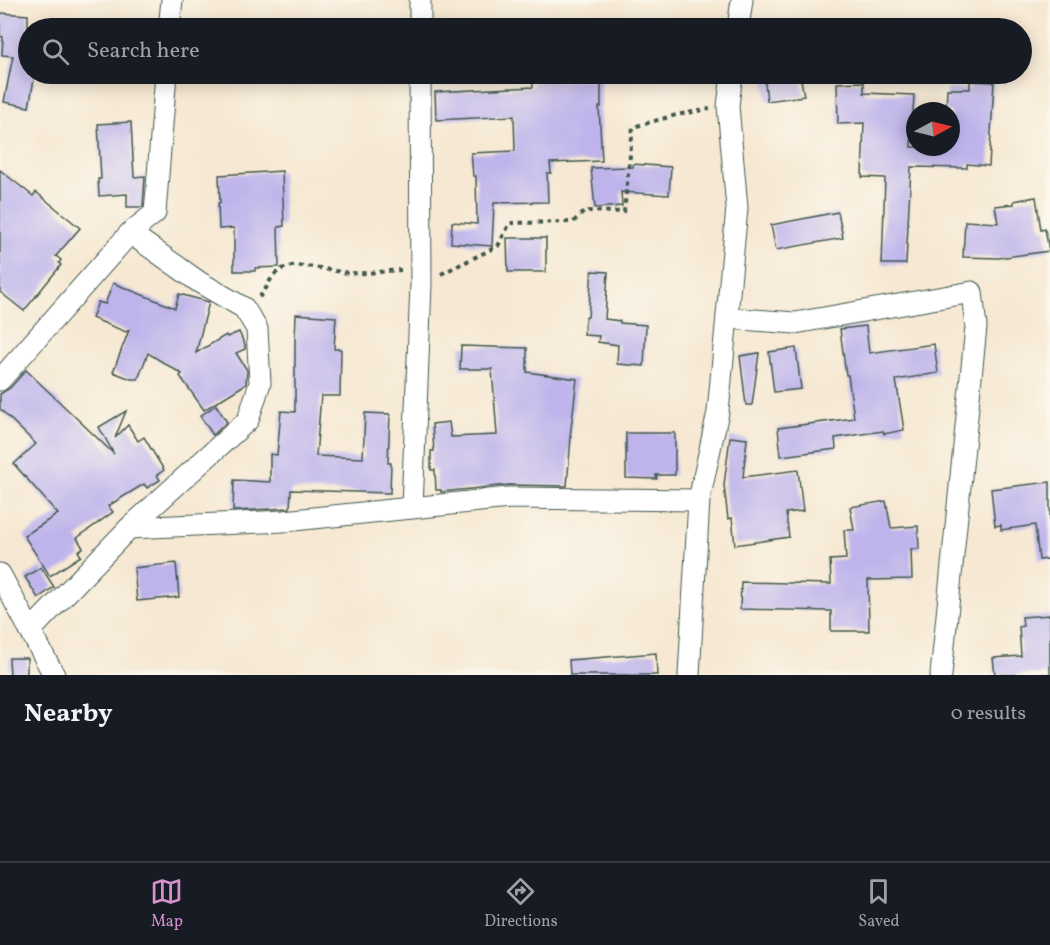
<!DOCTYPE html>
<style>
:root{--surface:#171b24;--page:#20242c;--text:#f1f3f6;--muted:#9ea1a6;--line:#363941;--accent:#d690ce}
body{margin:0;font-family:Vollkorn,serif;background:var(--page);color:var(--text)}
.compass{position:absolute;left:906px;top:102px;width:54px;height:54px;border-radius:50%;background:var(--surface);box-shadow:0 3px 15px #0003;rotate:83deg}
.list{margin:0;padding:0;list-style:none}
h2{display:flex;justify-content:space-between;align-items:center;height:78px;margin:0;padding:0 24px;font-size:26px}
h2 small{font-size:20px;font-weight:400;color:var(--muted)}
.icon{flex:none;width:33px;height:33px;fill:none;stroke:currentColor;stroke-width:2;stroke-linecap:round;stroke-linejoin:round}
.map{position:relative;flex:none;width:1050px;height:675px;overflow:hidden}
.search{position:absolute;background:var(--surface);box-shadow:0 3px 15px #0003;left:18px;right:18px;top:18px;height:66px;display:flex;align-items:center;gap:15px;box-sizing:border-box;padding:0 21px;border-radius:33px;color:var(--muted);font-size:22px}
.sheet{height:186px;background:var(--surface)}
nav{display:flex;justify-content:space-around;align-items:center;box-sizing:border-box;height:84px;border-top:2px solid var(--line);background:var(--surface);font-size:16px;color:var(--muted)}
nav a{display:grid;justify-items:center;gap:3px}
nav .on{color:var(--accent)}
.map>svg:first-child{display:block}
.building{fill:#beb4eb}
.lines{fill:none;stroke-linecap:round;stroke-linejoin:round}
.street-casing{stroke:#3f574c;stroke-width:23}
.path{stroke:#3f574c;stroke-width:4;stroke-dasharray:4.5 4.5;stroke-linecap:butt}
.street{stroke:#fff;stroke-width:21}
</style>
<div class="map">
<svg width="1050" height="675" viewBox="0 0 1050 675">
<rect width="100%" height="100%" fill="#fbf7ec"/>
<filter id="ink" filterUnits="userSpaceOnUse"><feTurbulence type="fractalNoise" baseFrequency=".0167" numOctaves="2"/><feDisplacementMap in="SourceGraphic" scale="12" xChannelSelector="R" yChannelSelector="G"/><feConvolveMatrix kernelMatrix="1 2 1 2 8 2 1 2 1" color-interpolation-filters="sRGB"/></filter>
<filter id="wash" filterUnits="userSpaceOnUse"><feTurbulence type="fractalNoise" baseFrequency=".008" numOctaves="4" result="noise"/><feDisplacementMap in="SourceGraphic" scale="24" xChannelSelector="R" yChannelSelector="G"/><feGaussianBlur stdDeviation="1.35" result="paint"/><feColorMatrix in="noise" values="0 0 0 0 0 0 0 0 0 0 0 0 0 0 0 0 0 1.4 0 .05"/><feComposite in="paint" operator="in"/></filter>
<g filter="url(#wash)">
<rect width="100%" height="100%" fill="#f6e8d2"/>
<g id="blocks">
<g class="building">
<polygon points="0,13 28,15 28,74 35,74 29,107 4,102 13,56 2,55 3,37 0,36"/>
<polygon points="764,74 800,74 804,96 767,101"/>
<polygon points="601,79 601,107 599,107 602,161 550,163 551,173 547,173 548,202 494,203 492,246 451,243 452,222 477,224 476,176 473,176 471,153 515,151 514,116 436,120 435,92 533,87 533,80"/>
<polygon points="970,81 994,82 989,166 967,164 967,168 911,167 906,264 882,264 885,178 862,177 864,123 838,124 837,83 864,82 864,93 914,95 911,147 951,147 951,111 946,111 947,89 970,89"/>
<polygon points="131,122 134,177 145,176 143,207 127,207 127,194 99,196 98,179 101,179 98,124"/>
<polygon points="633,164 671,167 669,195 621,192 622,206 595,208 591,168 633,167"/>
<polygon points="0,170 33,196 36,192 80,228 56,256 61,260 59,263 61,265 24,311 0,292"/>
<polygon points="282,171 284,226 278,227 279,267 255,268 255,271 234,271 234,228 219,229 218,203 220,203 219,175"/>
<polygon points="1036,197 1041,230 1045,229 1049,251 999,258 963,257 965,221 998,223 995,206 1014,204 1014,201"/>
<polygon points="838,212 843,238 776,250 771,225"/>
<polygon points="507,238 546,238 546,272 508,272"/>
<polygon points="592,271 608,272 605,319 620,321 620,323 646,325 644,366 617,364 618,345 598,342 599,336 584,335 586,317 588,317"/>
<polygon points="113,283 175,308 179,294 209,302 196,353 226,335 227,337 239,332 245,345 245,349 236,353 247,370 246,384 204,410 180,376 182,374 148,353 138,379 131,379 113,372 129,330 126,332 92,318 98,302 105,304"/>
<polygon points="296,314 336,317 334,349 341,349 340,396 321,396 316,456 363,458 365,413 390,414 388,463 391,463 390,493 291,490 290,508 233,511 234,480 270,482 270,454 277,455 281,411 295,412 295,339"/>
<polygon points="866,326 869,353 934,344 938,373 896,380 904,430 884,434 883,431 835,438 836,449 781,456 778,428 854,418 848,375 846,375 840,329"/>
<polygon points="461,346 527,348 527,372 577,379 570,437 571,437 567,486 509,485 441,492 441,490 436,490 435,470 431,470 431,451 434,451 432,424 449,422 451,437 497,435 492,369 460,369"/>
<polygon points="796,348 801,389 774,392 769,352"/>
<polygon points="759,353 752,405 746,405 740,356"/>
<polygon points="26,370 114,454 99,427 126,411 115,438 128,425 138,441 144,437 164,470 157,475 160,480 147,488 144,484 108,506 113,512 77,538 83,548 78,551 81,556 50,576 24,536 58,514 14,464 36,444 0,409 0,394 10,388"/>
<polygon points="216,405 227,422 213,435 200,416"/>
<polygon points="626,433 675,433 675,475 656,475 657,479 626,478"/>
<polygon points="730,437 747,439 743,477 798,470 803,511 786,513 789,537 735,545 732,518 728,519 724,485"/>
<polygon points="1050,482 1050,559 1039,560 1035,525 1001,530 1001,525 995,526 991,489"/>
<polygon points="886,501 891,528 918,526 919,549 911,549 912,579 868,580 869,631 831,631 831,611 740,609 741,582 831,584 830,560 846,559 844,530 854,530 850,507"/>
<polygon points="176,563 179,597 137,601 134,568"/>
<polygon points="41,567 54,587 38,598 25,577"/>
<polygon points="1050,615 1050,674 995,675 993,658 1021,656 1019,627 1023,626 1022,617"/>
<polygon points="656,653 657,675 570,675 569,660"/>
<polygon points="9,658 27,658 27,675 10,675"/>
</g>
</g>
</g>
<g filter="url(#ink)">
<use href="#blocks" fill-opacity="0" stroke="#3f574c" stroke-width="1.5"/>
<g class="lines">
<defs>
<g id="street">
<polyline points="420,0 420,28"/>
<polyline points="169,28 172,0"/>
<polyline points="738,28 742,0"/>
<polyline points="727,318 795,323 972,292 976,327 941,675"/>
<polyline points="0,380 130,233 155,213 166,74"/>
<polyline points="412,508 421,284 420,74"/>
<polyline points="129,528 284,521 509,498 699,500"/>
<polyline points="0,574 54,675"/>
<polyline points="30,631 129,528 248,420 260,383 257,329 244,308 199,282 130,233"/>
<polyline points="689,675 699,500 718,412 737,208 728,106 732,74"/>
</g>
</defs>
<use href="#street" class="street-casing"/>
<g class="path">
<polyline points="441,274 498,246 510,223 573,222 585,211 624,212 633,127 676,115 710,109"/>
<path d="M259 297C269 289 268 276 282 269 299 260 331 272 350 273 366 274 384 271 401 270"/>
</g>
<use href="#street" class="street"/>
</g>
</g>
</svg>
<svg class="compass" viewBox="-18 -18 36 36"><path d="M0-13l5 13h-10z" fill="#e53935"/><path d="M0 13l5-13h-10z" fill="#9ea1a6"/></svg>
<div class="search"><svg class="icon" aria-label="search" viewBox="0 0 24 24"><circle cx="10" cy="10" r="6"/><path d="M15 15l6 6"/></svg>Search here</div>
</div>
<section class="sheet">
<h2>Nearby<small>0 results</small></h2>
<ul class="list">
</ul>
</section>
<nav>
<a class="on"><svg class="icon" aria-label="map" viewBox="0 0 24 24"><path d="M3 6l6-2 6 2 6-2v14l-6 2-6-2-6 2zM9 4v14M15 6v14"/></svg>Map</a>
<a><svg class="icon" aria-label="directions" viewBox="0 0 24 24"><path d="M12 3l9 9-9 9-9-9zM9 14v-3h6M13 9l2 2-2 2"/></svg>Directions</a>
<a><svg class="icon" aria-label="saved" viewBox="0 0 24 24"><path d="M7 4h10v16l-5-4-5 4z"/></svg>Saved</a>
</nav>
